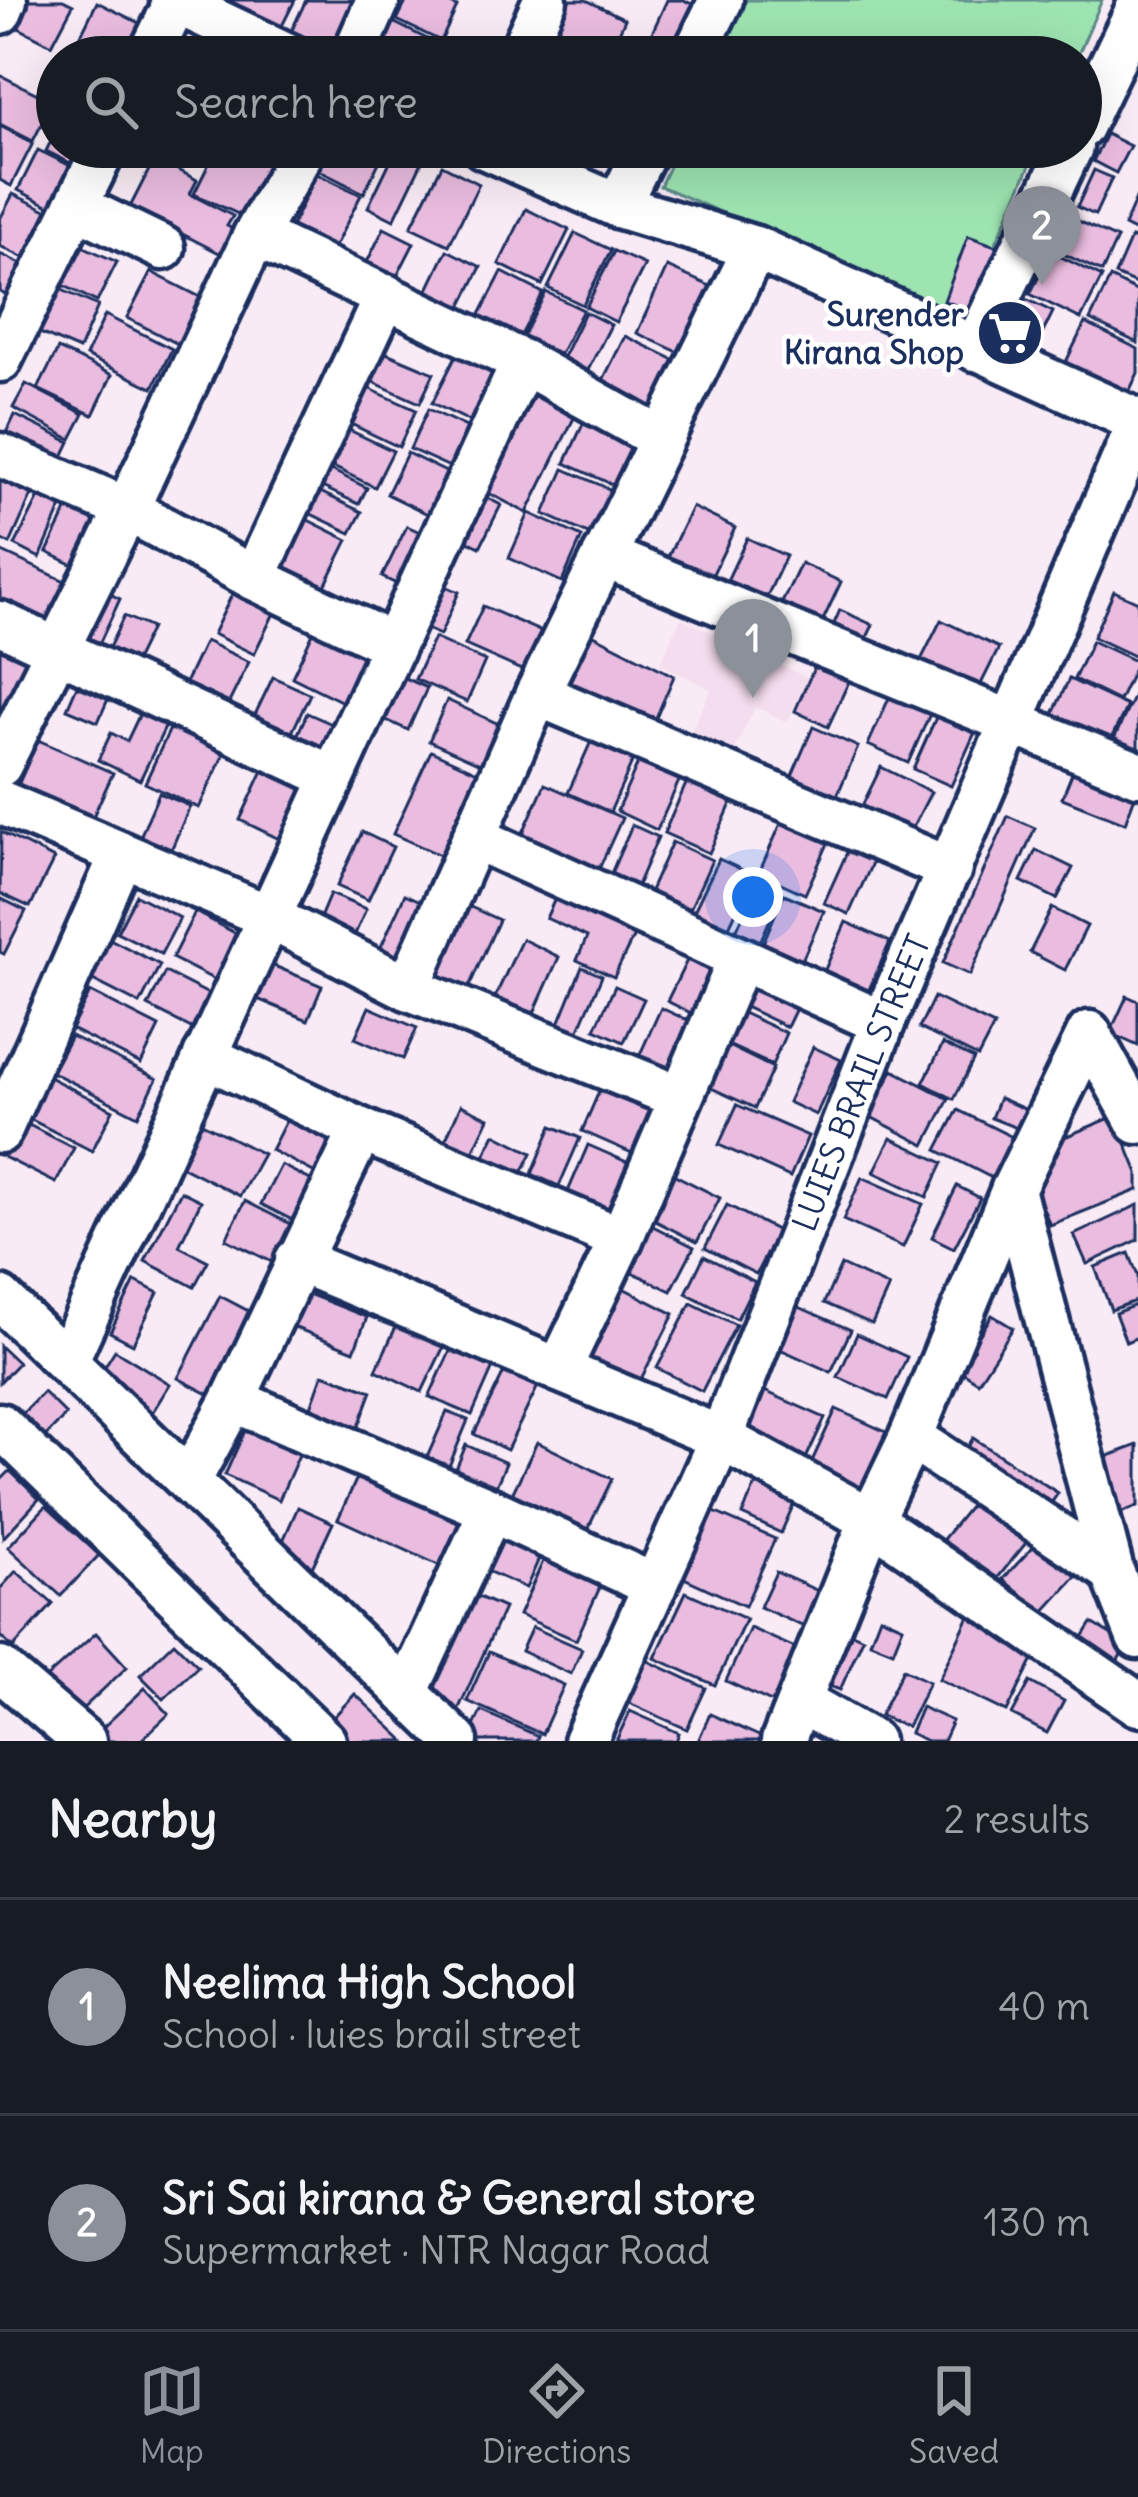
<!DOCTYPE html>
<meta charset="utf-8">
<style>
:root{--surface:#171b24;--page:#20242c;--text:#f1f3f6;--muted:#9ea1a6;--line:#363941;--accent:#8c9099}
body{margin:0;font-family:Delius,sans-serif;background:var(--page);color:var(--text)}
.you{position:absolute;left:753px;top:897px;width:42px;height:42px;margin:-30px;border:9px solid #fff;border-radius:50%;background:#1a73e8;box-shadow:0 0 0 18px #1a73e833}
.badge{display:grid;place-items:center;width:78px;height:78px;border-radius:50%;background:var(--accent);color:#fff;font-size:39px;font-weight:700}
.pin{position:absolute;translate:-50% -99px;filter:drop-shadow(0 3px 6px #0008)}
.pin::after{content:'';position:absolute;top:63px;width:42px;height:36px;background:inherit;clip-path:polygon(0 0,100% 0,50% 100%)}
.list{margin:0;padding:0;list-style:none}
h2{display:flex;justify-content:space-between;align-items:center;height:156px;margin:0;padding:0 48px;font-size:51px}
h2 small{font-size:39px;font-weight:400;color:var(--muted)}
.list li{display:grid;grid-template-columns:78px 1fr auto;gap:36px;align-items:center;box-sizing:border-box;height:216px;padding:0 48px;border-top:3px solid var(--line)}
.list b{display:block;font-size:45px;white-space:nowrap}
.list p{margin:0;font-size:39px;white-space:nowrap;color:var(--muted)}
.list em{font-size:39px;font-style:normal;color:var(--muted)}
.icon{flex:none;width:66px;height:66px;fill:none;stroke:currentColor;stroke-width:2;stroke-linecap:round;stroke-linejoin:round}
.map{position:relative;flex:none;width:1138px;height:1741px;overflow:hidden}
.search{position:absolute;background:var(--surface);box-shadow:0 12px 48px #0002;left:36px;right:36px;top:36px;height:132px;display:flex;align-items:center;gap:30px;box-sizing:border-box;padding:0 42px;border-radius:66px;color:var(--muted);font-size:45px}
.sheet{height:588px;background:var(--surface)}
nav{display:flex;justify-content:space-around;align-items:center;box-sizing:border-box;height:168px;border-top:3px solid var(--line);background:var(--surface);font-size:33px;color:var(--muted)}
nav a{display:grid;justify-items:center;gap:6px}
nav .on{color:var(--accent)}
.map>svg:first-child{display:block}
.built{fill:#f4ddee}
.green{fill:#9ee4b1;stroke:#5c8a88;stroke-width:3}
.building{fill:#eabcdf;stroke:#1b2f5e;stroke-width:3}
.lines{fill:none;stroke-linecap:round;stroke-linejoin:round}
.minor-casing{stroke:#1b2f5e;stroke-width:51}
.minor{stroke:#fff;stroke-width:42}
.labels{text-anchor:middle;stroke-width:9;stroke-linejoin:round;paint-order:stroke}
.poi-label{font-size:33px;font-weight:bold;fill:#1b2f5e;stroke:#fff;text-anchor:end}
.street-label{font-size:33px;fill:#1b2f5e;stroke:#fff}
</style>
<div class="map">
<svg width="1138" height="1741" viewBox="0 0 1138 1741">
<rect width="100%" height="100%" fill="#f9ebf5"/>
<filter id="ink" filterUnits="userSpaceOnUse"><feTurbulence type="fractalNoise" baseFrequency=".00833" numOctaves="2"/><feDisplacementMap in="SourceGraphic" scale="24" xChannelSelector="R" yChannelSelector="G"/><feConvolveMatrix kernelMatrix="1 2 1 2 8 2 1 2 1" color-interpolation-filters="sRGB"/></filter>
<g filter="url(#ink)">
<polygon class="built" points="681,618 808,678 787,722 755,707 730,760 687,740 711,689 660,664"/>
<g class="green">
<polygon points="742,0 1102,0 1077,57 717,57"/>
<polygon points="678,147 1038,147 963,318 660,186"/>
</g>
<g class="building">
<polygon points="23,0 63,0 73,5 52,45 11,24"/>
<polygon points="224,0 295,0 280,30"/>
<polygon points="306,0 367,0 340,57 290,34"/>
<polygon points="407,0 442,0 457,7 441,41 397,20"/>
<polygon points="567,0 586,0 625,19 608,57 587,57 553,41 555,36 551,34"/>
<polygon points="667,0 683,0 703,9 682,57 646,57 642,55"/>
<polygon points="97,2 151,29 138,57 81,57 72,53"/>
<polygon points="385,18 431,41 424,57 366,57"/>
<polygon points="545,41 582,57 538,57"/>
<polygon points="440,44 470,57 434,57"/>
<polygon points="0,75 53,102 33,141 0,124"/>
<polygon points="0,126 33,143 11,186 0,180"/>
<polygon points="57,129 57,147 99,147 87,171 46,151"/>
<polygon points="1106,134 1130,146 1116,173 1093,161"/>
<polygon points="217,147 249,147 273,159 245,217 194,194"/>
<polygon points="327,147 378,147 385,150 364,193 316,169"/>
<polygon points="397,147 425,156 394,220 368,207"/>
<polygon points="38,150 85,173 65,214 18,190"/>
<polygon points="155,158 197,180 190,194 233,216 227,226 246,236 233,260 130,207"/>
<polygon points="442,165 479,184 449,245 411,227"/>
<polygon points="1094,170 1112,178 1095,215 1077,207"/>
<polygon points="317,174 361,195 330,256 287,235"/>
<polygon points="13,194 61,217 38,265 0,246 0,219"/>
<polygon points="1138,194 1138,233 1124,226"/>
<polygon points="526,209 569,230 542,285 499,264"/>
<polygon points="1068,216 1117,239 1102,272 1053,249"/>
<polygon points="384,228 414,243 392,286 362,272"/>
<polygon points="575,233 611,250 583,305 548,288"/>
<polygon points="968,236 1004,249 980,314 944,301"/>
<polygon points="1131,238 1138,241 1138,285 1115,275"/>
<polygon points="80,245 117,262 97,302 61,284"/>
<polygon points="447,250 481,267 454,321 421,304"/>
<polygon points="614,251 645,265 616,322 586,307"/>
<polygon points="1051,252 1102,277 1081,319 1030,294"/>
<polygon points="0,254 32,269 17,300 0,292"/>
<polygon points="667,267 719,290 689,357 637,333"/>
<polygon points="151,272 204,299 180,345 127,318"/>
<polygon points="502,272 543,293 516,345 475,324"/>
<polygon points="1110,278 1138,292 1138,343 1090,320"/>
<polygon points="53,286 98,306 79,350 33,330"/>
<polygon points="546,292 583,310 554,365 518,346"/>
<polygon points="1022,297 1053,312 1033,353 1002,338"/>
<polygon points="585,312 611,325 583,380 558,367"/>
<polygon points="105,315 172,349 153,388 86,356"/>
<polygon points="1085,323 1138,349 1138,373 1126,398 1063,368"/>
<polygon points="625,336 689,367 662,422 598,390"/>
<polygon points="58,349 112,375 93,415 38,389"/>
<polygon points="459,350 508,374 482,427 432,403"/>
<polygon points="384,352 434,373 420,403 371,381"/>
<polygon points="26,384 84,414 71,439 13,408"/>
<polygon points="368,388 416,410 399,447 351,424"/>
<polygon points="531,394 575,416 527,513 483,490"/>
<polygon points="428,409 479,433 461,472 410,449"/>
<polygon points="15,415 70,442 57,469 2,442"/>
<polygon points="583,424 636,448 618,487 565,463"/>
<polygon points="345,428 393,451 375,487 327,464"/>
<polygon points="407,453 456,477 436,518 387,494"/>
<polygon points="329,469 367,488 359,504 320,486"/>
<polygon points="564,469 616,492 595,537 544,514"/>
<polygon points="0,474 34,490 10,544 0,539"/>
<polygon points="45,485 67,495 40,558 15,545"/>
<polygon points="316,490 362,512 351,533 305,511"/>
<polygon points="483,496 501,505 480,547 462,538"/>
<polygon points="73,498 117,519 90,573 47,552"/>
<polygon points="692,507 735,528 707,586 664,565"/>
<polygon points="529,513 582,537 562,582 509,558"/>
<polygon points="302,517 348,540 324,588 277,565"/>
<polygon points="407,526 428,536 403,587 382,577"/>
<polygon points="747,538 786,556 762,607 723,589"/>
<polygon points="0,551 65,581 44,626 0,605"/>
<polygon points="801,563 841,582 818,631 778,611"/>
<polygon points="430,579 459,592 440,635 411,622"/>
<polygon points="237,584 279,603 254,654 213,634"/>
<polygon points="92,585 120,599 94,655 66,642"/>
<polygon points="1114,591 1138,602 1138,658 1093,637"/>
<polygon points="483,606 544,633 526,672 465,645"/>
<polygon points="840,610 873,625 861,650 829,635"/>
<polygon points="124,616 151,628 130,671 104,658"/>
<polygon points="319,620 376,648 349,705 292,677"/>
<polygon points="941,620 999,648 979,688 921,660"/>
<polygon points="592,634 674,676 652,727 567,688"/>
<polygon points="434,638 485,661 467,702 415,679"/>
<polygon points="205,641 249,662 221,719 178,698"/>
<polygon points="1092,641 1137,662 1119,701 1074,679"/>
<polygon points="0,644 37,661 13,714 0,708"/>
<polygon points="817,661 851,677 828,727 795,711"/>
<polygon points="385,669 427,688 408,730 367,711"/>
<polygon points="273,677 310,694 288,741 251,723"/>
<polygon points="1069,679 1127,706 1109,743 1052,716"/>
<polygon points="77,686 108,699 98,722 67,709"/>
<polygon points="1137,689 1138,690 1138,752 1113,741"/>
<polygon points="890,696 930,714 908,763 868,745"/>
<polygon points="447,700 505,727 487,767 429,741"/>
<polygon points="144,705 170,717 140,780 98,760 111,733 127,741"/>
<polygon points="307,713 341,728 327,760 293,745"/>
<polygon points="938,713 976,730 951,786 913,769"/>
<polygon points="174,720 228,745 199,808 145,783"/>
<polygon points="813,727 858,747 833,805 788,785"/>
<polygon points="593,737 635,756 610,812 568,793"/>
<polygon points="38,740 113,773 85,834 11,801"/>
<polygon points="431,751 486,776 449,859 393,834"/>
<polygon points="642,754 683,772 657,830 617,811"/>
<polygon points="266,764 319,789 292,845 240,820"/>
<polygon points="881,767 931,792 910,833 861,808"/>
<polygon points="1073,771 1135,796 1125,823 1062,798"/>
<polygon points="691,773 736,793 709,853 664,833"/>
<polygon points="545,784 622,818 598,871 521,837"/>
<polygon points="159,793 190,806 165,864 134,851"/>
<polygon points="1008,816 1035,828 970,975 943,963"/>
<polygon points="783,819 830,839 805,894 759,873"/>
<polygon points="632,825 658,837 635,890 609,878"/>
<polygon points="1,832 54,859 30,907 0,893"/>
<polygon points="362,832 393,847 368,900 337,886"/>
<polygon points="672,842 712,860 689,911 649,893"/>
<polygon points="849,848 874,859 849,914 824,903"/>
<polygon points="1036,850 1073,868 1057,899 1021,881"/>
<polygon points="719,859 753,875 728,929 693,913"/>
<polygon points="756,887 780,897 760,942 736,931"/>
<polygon points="560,888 639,925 614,977 577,960 587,937 546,918"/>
<polygon points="330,894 366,909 352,941 317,925"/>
<polygon points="405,894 438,909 413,964 380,949"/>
<polygon points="784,894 824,911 802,960 763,943"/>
<polygon points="136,895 180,918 161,954 117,932"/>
<polygon points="0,898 26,911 4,954 0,952"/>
<polygon points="466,905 499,920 468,989 435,974"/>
<polygon points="1052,908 1087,926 1065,970 1030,952"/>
<polygon points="195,912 252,942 229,987 172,958"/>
<polygon points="846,922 890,942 867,994 823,974"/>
<polygon points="108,938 160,965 140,1004 87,977"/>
<polygon points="522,939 559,957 533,1015 495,997"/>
<polygon points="693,948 727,964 701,1018 667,1001"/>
<polygon points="260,960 322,986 308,1020 245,994"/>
<polygon points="582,967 602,976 577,1034 558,1026"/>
<polygon points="165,972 220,1000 203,1034 148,1006"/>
<polygon points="757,974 802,996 787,1027 743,1006"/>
<polygon points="615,986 644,999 624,1042 595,1029"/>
<polygon points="90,992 159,1027 141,1064 71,1029"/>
<polygon points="1127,996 1138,1001 1138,1046 1110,1033"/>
<polygon points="934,997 994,1026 978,1057 919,1028"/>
<polygon points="369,1007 417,1028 403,1059 355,1038"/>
<polygon points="661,1008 698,1025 674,1078 637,1061"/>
<polygon points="732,1008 786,1033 772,1065 717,1040"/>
<polygon points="71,1036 157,1079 138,1116 52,1072"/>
<polygon points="943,1044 974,1059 954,1099 923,1083"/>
<polygon points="726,1045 773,1068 755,1108 707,1086"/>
<polygon points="813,1047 841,1060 816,1115 788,1102"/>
<polygon points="893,1070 949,1099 925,1145 869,1116"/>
<polygon points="49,1077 113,1110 92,1151 28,1118"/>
<polygon points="601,1087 651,1108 632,1153 582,1131"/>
<polygon points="999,1098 1034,1113 1027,1132 991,1118"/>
<polygon points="461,1105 489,1118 471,1156 444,1143"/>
<polygon points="737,1105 808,1136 790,1177 719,1145"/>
<polygon points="958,1110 1016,1139 996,1180 937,1150"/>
<polygon points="291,1111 349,1140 329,1180 271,1150"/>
<polygon points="186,1115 263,1154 240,1196 165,1158"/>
<polygon points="1115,1116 1138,1173 1138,1190 1050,1225 1031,1178 1043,1146"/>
<polygon points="13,1117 74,1148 56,1183 0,1155 0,1143"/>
<polygon points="552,1126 580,1138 559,1186 532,1174"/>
<polygon points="495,1134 532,1153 520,1177 483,1158"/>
<polygon points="891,1138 943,1163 927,1197 874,1172"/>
<polygon points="588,1145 636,1166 616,1214 567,1194"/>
<polygon points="281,1165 326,1188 306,1227 261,1204"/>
<polygon points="669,1172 720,1198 697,1242 646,1216"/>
<polygon points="862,1177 923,1204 903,1247 843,1220"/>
<polygon points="957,1186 980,1198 954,1248 932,1237"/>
<polygon points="181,1191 201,1201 179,1246 208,1261 194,1287 145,1261"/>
<polygon points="245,1201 294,1226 274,1263 226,1239"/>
<polygon points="727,1205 778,1231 756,1274 705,1248"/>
<polygon points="1138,1205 1138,1240 1087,1264 1074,1235"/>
<polygon points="645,1222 694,1247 671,1291 622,1267"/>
<polygon points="1129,1253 1138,1276 1138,1300 1111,1310 1095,1267"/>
<polygon points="704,1256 755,1282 737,1319 686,1293"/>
<polygon points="841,1265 889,1287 872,1324 824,1303"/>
<polygon points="135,1281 158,1293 133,1344 110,1332"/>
<polygon points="623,1288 674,1314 639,1383 588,1357"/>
<polygon points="301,1291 367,1317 354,1351 288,1325"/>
<polygon points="220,1296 256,1315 214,1397 178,1378"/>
<polygon points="691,1303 736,1325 702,1391 657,1368"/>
<polygon points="1138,1304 1138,1337 1126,1342 1115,1313"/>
<polygon points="799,1307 851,1330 831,1372 780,1349"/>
<polygon points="992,1315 1013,1328 978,1382 958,1369"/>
<polygon points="400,1318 447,1340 422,1392 376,1370"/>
<polygon points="857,1334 907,1357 888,1399 838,1377"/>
<polygon points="0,1346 18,1363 0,1382"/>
<polygon points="452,1347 494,1365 472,1415 429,1397"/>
<polygon points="115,1350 170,1384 150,1416 95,1382"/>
<polygon points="506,1368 539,1384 507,1450 474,1434"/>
<polygon points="323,1374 372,1391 354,1439 306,1421"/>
<polygon points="760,1389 825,1418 802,1467 738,1437"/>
<polygon points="43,1392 66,1415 35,1447 12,1425"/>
<polygon points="836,1409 886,1432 857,1495 807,1472"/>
<polygon points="447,1412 468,1420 447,1471 425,1462"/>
<polygon points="248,1424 302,1448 279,1500 225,1475"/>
<polygon points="973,1438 1058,1493 1048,1508 964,1454"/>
<polygon points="537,1442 612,1479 587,1531 512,1494"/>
<polygon points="466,1445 506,1463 493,1493 453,1476"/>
<polygon points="1138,1445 1138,1506 1118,1514 1098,1460"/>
<polygon points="362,1467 469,1516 445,1568 338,1519"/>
<polygon points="10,1471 39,1499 3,1538 0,1481"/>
<polygon points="757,1482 796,1499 781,1533 742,1515"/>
<polygon points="982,1491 1034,1533 992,1585 940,1543"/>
<polygon points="46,1506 99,1555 61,1596 8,1547"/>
<polygon points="298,1507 333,1523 308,1576 274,1561"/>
<polygon points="712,1511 775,1539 745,1606 682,1577"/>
<polygon points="489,1519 545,1545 526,1588 469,1563"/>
<polygon points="1044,1535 1082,1570 1042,1614 1003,1579"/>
<polygon points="548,1550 605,1576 576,1640 519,1615"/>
<polygon points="16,1571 53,1604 13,1648 0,1636 0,1589"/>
<polygon points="776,1572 827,1595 811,1630 760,1607"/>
<polygon points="686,1592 746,1619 715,1685 655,1658"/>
<polygon points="474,1595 504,1608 455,1717 425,1703"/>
<polygon points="880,1616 903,1626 893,1651 870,1642"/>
<polygon points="969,1616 1038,1650 1007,1712 939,1679"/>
<polygon points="1092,1623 1127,1644 1114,1667 1078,1645"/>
<polygon points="532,1627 582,1649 571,1674 521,1651"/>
<polygon points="750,1628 804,1652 780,1706 726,1681"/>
<polygon points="843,1629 863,1638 840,1690 820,1682"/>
<polygon points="96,1633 127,1667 78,1713 46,1678"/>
<polygon points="174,1642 198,1666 164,1699 140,1675"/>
<polygon points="489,1652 564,1685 542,1734 467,1701"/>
<polygon points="646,1660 706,1688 687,1729 627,1702"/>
<polygon points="903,1669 929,1682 907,1727 880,1715"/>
<polygon points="1030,1682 1064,1701 1047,1733 1012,1715"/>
<polygon points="145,1688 169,1714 140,1741 108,1741 99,1731"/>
<polygon points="355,1694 405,1741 347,1741 328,1723"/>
<polygon points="921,1707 952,1721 943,1741 927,1741 910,1733"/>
<polygon points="481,1711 538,1736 536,1741 467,1741"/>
<polygon points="630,1711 679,1733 676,1741 616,1741"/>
<polygon points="710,1714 770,1741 698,1741"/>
</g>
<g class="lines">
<defs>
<g id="minor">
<polyline points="172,0 292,57"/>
<polyline points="0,12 5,0"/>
<polyline points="149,57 177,0"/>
<polyline points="353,57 378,0"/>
<polyline points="519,57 545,0"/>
<polyline points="693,57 721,0"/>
<polyline points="1081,127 1138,8"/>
<polyline points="484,147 618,206 755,248 1138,421"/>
<polyline points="76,206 163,248"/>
<polyline points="618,206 647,147"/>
<polyline points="255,235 523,362 661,439"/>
<polyline points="975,349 1071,147"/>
<polyline points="0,360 105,147"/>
<polyline points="0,455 127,509 254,578 393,645"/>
<polyline points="604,556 1138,774"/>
<polyline points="254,578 386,296"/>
<polyline points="0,623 332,777"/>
<polyline points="537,694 950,869"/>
<polyline points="0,765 127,509 255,235 305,147"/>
<polyline points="0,802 267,916 408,988 679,1097"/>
<polyline points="476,838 883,1023"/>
<polyline points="408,988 537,694 755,248"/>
<polyline points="1089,1033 1138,1122"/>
<polyline points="205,1056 361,1130 621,1239"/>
<polyline points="0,1131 121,856"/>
<polyline points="1013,1189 1112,1571 1138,1637"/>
<polyline points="297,1260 721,1438 871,1520 1138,1704"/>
<polyline points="0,1298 456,1741"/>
<polyline points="66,1362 523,362"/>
<polyline points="559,1370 621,1239 739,961"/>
<polyline points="233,1400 491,1510 655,1586"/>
<polyline points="0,1425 324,1741"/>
<polyline points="911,1437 1112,1571"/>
<polyline points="189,1481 233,1400 361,1130"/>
<polyline points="0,1669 84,1741"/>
<polyline points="406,1693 491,1510"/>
<polyline points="800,1701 871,1741"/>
<path id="s1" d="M585 1741 721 1438 883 1023 1138 425"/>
<polyline points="783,1741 871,1520 911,1437 1013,1189 1089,1033"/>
</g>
</defs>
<use href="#minor" class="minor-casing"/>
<use href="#minor" class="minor"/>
</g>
</g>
<defs>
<symbol id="supermarket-disc" viewBox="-11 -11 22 22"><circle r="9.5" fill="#1b2f5e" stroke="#fff"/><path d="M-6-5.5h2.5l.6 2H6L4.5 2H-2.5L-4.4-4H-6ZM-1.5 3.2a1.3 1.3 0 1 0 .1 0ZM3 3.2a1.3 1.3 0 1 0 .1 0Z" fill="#fff"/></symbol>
</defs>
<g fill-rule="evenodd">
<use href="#supermarket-disc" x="972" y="295" width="76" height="76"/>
</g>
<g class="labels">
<g class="poi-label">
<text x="964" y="326">Surender<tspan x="964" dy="38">Kirana Shop</tspan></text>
</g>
<g class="street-label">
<text dy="12" stroke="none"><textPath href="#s1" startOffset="714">LUIES BRAIL STREET</textPath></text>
</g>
</g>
</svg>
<div class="you"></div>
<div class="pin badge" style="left:753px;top:698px">1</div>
<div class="pin badge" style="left:1042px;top:285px">2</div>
<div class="search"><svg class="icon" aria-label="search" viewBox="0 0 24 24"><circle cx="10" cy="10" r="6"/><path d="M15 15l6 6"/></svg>Search here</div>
</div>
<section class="sheet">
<h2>Nearby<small>2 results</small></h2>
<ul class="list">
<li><span class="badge">1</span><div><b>Neelima High School</b><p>School · luies brail street</p></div><em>40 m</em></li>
<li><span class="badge">2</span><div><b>Sri Sai kirana &amp; General store</b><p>Supermarket · NTR Nagar Road</p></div><em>130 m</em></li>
</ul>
</section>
<nav>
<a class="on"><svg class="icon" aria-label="map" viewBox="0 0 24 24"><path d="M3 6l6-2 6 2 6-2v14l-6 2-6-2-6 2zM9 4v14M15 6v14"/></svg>Map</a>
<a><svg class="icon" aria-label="directions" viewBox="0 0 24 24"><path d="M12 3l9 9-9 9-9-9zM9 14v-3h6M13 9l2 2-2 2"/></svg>Directions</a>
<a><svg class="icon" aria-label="saved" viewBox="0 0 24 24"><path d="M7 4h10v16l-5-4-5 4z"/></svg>Saved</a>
</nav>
